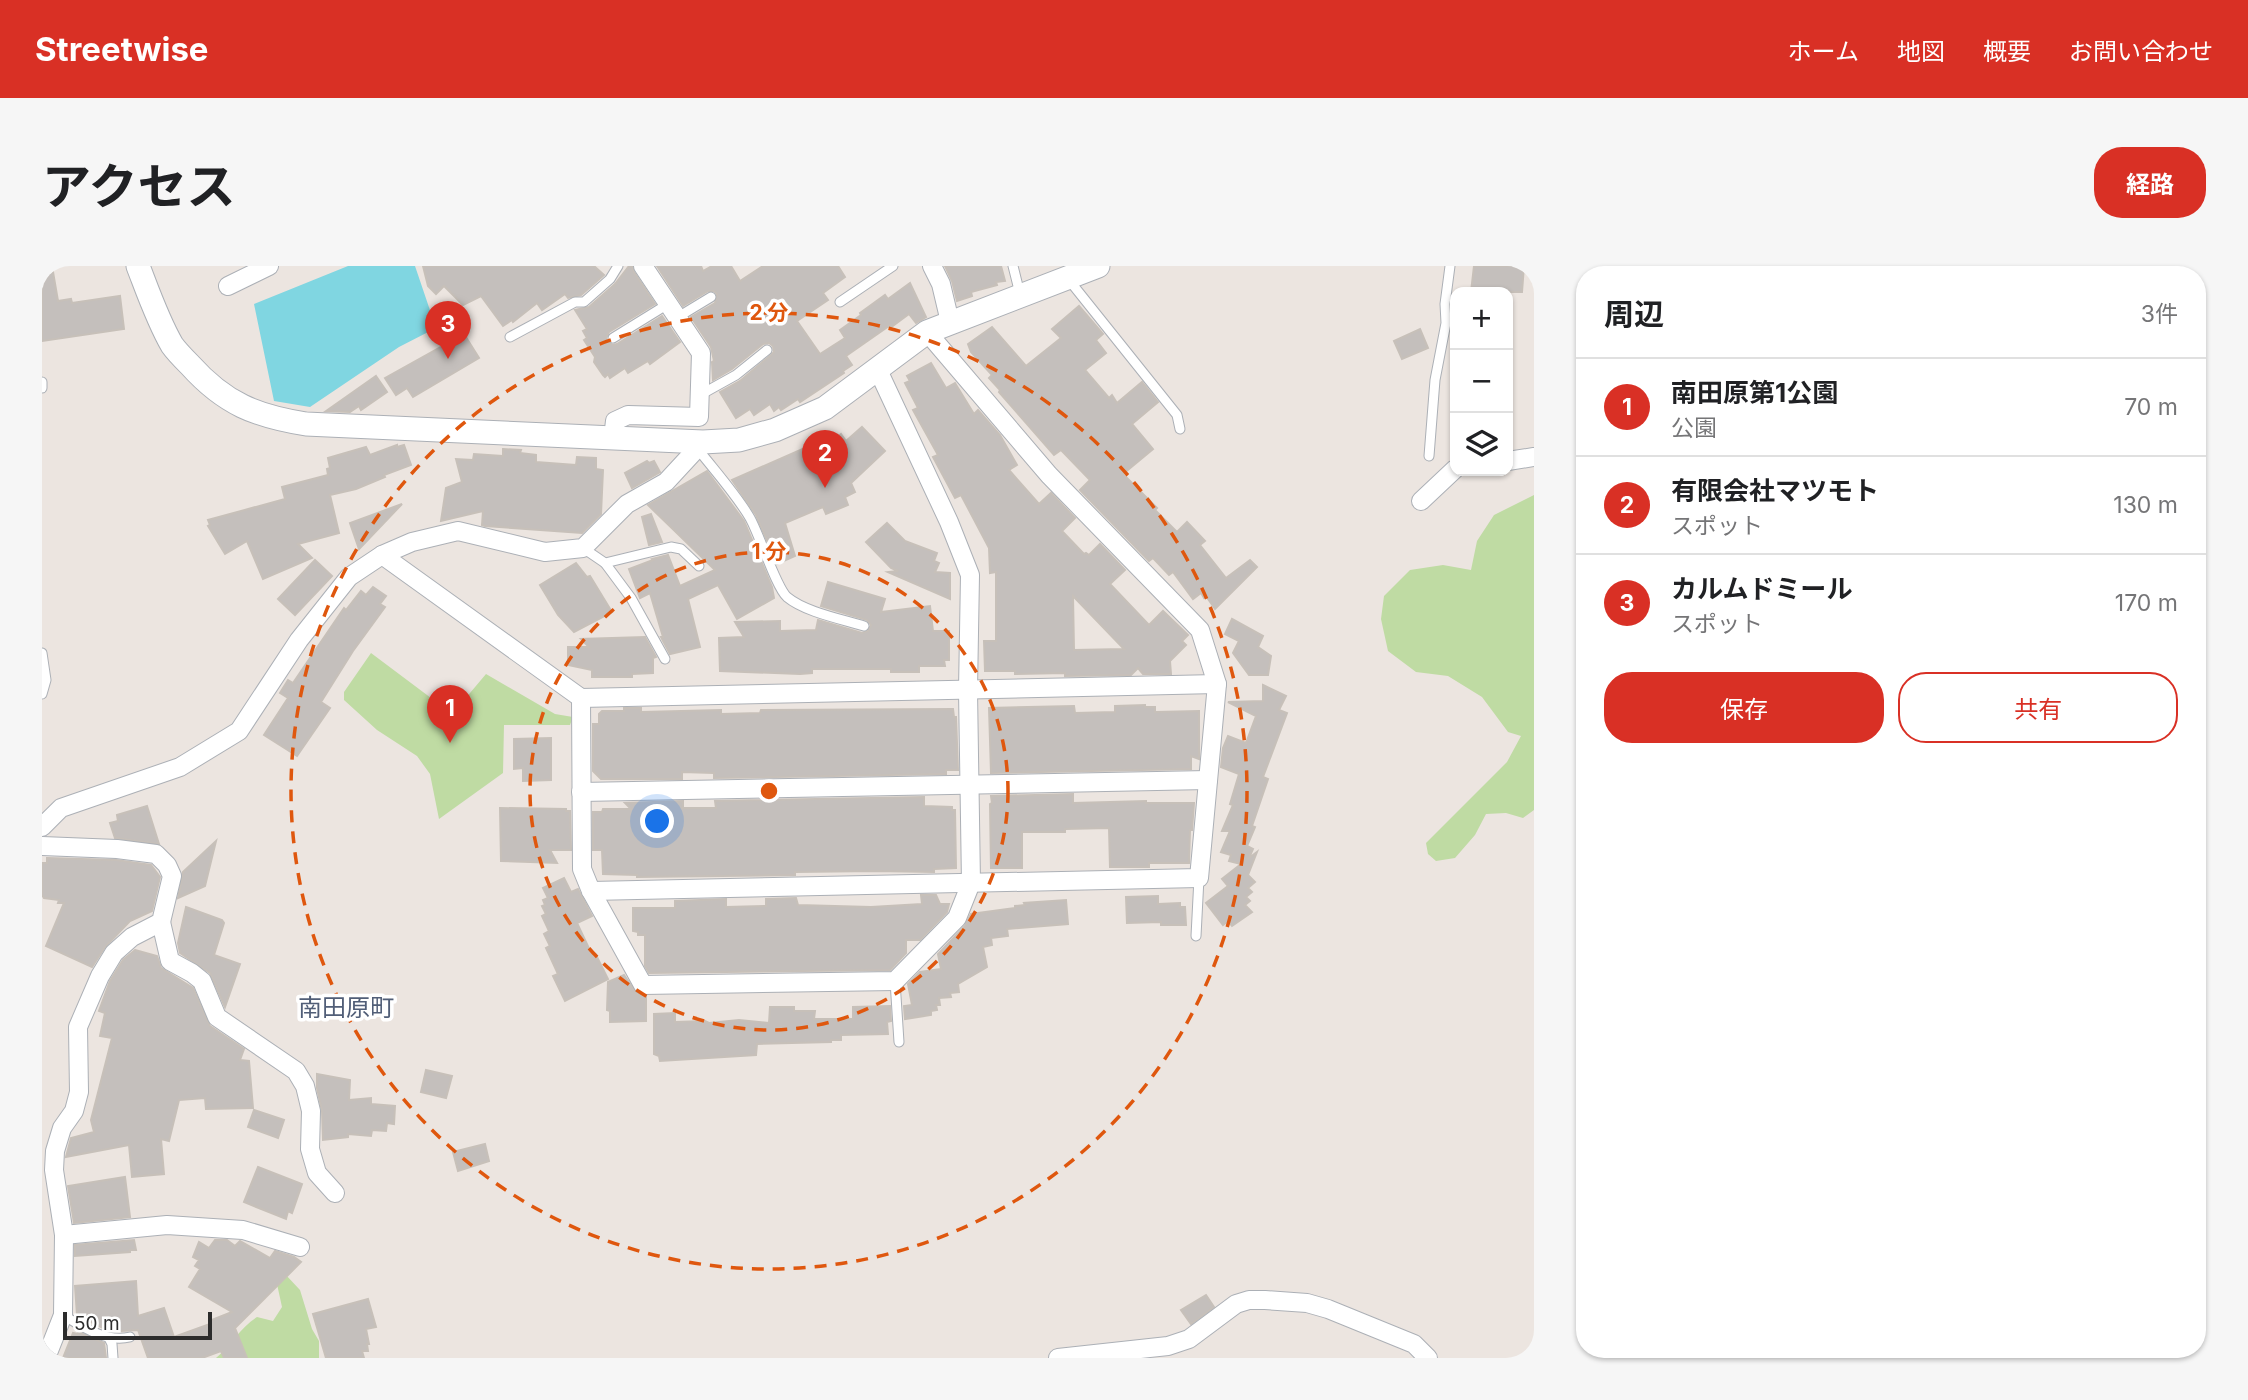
<!DOCTYPE html>
<html lang="ja">
<meta charset="utf-8">
<style>
:root{--surface:#fff;--page:#f6f6f6;--text:#202124;--muted:#757577;--line:#e0e0e0;--accent:#d93025}
body{margin:0;font-family:Inter,"Noto Sans JP",sans-serif;background:var(--page);color:var(--text)}
.controls{position:absolute;right:21px;top:21px;display:grid;overflow:hidden;border-radius:14px;box-shadow:0 2px 5px #0004}
.controls button{width:63px;height:63px;display:grid;place-items:center;padding:0;border:0;border-bottom:2px solid var(--line);background:var(--surface);color:var(--text);font:35px sans-serif}
.scale{position:absolute;left:21px;bottom:18px;width:149px;box-sizing:border-box;padding-left:7px;border:4px solid #2c2c2c;border-top:0;font-size:19px;line-height:24px;white-space:nowrap;color:#2c2c2c;-webkit-text-stroke:5px #fff;paint-order:stroke}
.you{position:absolute;left:616px;top:556px;width:24px;height:24px;margin:-18px;border:5px solid #fff;border-radius:50%;background:#1a73e8;box-shadow:0 0 0 10px #1a73e833}
.badge{display:grid;place-items:center;width:46px;height:46px;border-radius:50%;background:var(--accent);color:#fff;font-size:23px;font-weight:700}
.pin{position:absolute;translate:-50% -58px;filter:drop-shadow(0 2px 4px #0008)}
.pin::after{content:'';position:absolute;top:37px;width:24px;height:21px;background:inherit;clip-path:polygon(0 0,100% 0,50% 100%)}
.list{margin:0;padding:0;list-style:none}
h2{display:flex;justify-content:space-between;align-items:center;height:91px;margin:0;padding:0 28px;font-size:30px}
h2 small{font-size:23px;font-weight:400;color:var(--muted)}
.list li{display:grid;grid-template-columns:46px 1fr auto;gap:21px;align-items:center;box-sizing:border-box;height:98px;padding:0 28px;border-top:2px solid var(--line)}
.list b{display:block;font-size:26px;white-space:nowrap}
.list p{margin:0;font-size:23px;white-space:nowrap;color:var(--muted)}
.list em{font-size:23px;font-style:normal;color:var(--muted)}
.actions{display:flex;gap:14px;padding:21px 28px}
.actions a{flex:1;padding:16px 0;border:2px solid var(--accent);border-radius:28px;text-align:center;font-size:24px;color:var(--accent)}
.actions .main{background:var(--accent);color:#fff}
.icon{flex:none;width:38px;height:38px;fill:none;stroke:currentColor;stroke-width:2;stroke-linecap:round;stroke-linejoin:round}
.map{position:relative;flex:none;width:1492px;height:1092px;overflow:hidden;border-radius:28px}
header{display:flex;align-items:center;gap:42px;box-sizing:border-box;height:98px;padding:0 35px;background:var(--accent);color:#fff}
header strong{font-size:33px}
nav{display:flex;gap:38px;margin-inline-start:auto;font-size:24px}
.intro{display:flex;align-items:center;justify-content:space-between;box-sizing:border-box;height:168px;padding:0 42px}
h1{margin:0;font-size:49px}
.button{padding:18px 32px;border-radius:28px;background:var(--accent);color:#fff;font-size:24px;font-weight:700}
main{display:flex;gap:42px;padding:0 42px}
aside{flex:1;background:var(--surface);border-radius:28px;box-shadow:0 2px 5px #0004}
.map>svg:first-child{display:block}
.green{fill:#bfdba3}
.water{fill:#80d6e1}
.building{fill:#c4bfbc;stroke:#c7c0b9;stroke-width:2;fill-rule:evenodd}
.lines{fill:none;stroke-linecap:round;stroke-linejoin:round}
.service-casing{stroke:#acb0b6;stroke-width:11}
.minor-casing{stroke:#acb0b6;stroke-width:20}
.tertiary-casing{stroke:#acb0b6;stroke-width:25}
.service{stroke:#fff;stroke-width:9}
.minor{stroke:#fff;stroke-width:18}
.tertiary{stroke:#fff;stroke-width:23}
.ring{fill:none;stroke:#df570e;stroke-width:3.5;stroke-dasharray:12 9}
.labels{text-anchor:middle;stroke-width:7;stroke-linejoin:round;paint-order:stroke}
.neighbourhood-label{font-size:24px;fill:#515e77;stroke:#fff}
.centre{fill:#df570e;stroke:#fff;stroke-width:3.5}
.ring-label{font-size:21px;text-anchor:middle;font-weight:bold;fill:#df570e;stroke:#fff;stroke-width:7;stroke-linejoin:round;paint-order:stroke}
</style>
<header>
<strong>Streetwise</strong>
<nav><a>ホーム</a><a>地図</a><a>概要</a><a>お問い合わせ</a></nav>
</header>
<div class="intro"><h1>アクセス</h1><a class="button">経路</a></div>
<main>
<div class="map">
<svg width="1492" height="1092" viewBox="0 0 1492 1092">
<rect width="100%" height="100%" fill="#ece5e0"/>
<g class="green">
<polygon points="1492,229 1492,544 1481,552 1464,547 1444,548 1433,569 1413,592 1394,595 1386,588 1384,577 1465,496 1479,470 1466,466 1440,431 1406,410 1374,406 1346,385 1339,353 1342,330 1368,304 1401,299 1429,304 1435,275 1452,249"/>
<polygon points="329,387 409,447 412,446 444,408 513,448 531,451 528,459 462,459 461,507 397,553 388,508 375,490 335,464 302,434 302,426"/>
<path d="M243 1008 258 1024 270 1063 277 1075V1092H174C189 1079 199 1061 215 1051L231 1055 240 1041 233 1009Z"/>
</g>
<polygon class="water" points="306,0 373,0 394,62 357,81 268,141 232,135 212,38"/>
<g class="building">
<polygon points="0,0 10,0 16,35 29,33 30,37 78,30 82,63 0,75"/>
<polygon points="381,0 552,0 562,9 539,29 526,32 523,28 500,44 495,37 471,56 470,54 461,60 439,30 421,39 402,20 394,28 386,20"/>
<polygon points="587,0 590,0 592,6 613,38 567,66 564,72 565,76 571,79 575,78 620,50 638,76 608,98 606,95 586,107 583,102 568,112 566,108 563,111 561,109 552,96 553,91 542,74 545,72 541,65 545,63 533,44 547,41 573,18"/>
<polygon points="615,0 659,0 661,5 670,0 689,0 698,15 721,0 796,0 803,11 781,27 786,34 755,55 778,88 803,72 798,64 819,49 818,47 843,29 846,33 868,17 884,51 874,57 867,48 848,62 847,60 804,90 810,99 801,105 802,107 758,136 756,133 739,144 737,141 732,145 728,138 712,149 708,143 694,152 678,126 698,115 729,89 732,86 731,80 727,77 721,78 690,103 671,114 670,96 672,95 669,81 649,51 673,37 675,28 672,25 666,25 641,40"/>
<polygon points="903,0 959,0 963,15 954,16 955,19 929,26 930,30 915,35 910,15"/>
<polygon points="1432,0 1482,0 1480,26 1429,26"/>
<polygon points="1037,40 1061,68 1054,74 1064,87 1043,104 1067,132 1070,129 1075,137 1100,116 1116,136 1090,158 1111,183 1081,208 1115,242 1113,244 1135,266 1145,256 1163,275 1158,279 1184,312 1208,294 1215,301 1173,343 1164,330 1162,332 1159,327 1151,333 1131,306 1127,309 1111,292 1107,295 1038,224 1048,214 1019,184 1012,189 957,126 958,124 947,112 950,109 929,86 926,78 950,61 984,100 1019,72 1010,63"/>
<polygon points="1378,63 1386,82 1360,93 1352,75"/>
<polygon points="422,68 437,92 371,131 365,122 354,129 343,112"/>
<path d="M889 97 904 122 913 117 932 148 936 144 958 169 975 199 967 204 997 238 1009 227 1033 252 1020 265 1042 288 1044 287 1047 289 1058 278 1083 304 1068 318 1107 359 1121 345 1146 369 1140 375 1144 379 1128 395 1129 408H1101L1096 402 1089 409 1023 410V407L973 408V405H943L942 375H954V306L948 307 947 282 919 229 913 232 891 191 896 189 871 144 876 142 863 117 868 115 865 110ZM1031 330 1082 383 1032 384Z"/>
<polygon points="334,110 345,126 319,144 317,140 308,146 284,145"/>
<polygon points="820,161 843,185 809,217 813,226 803,231 806,239 784,248 781,241 743,257 753,290 735,298 714,249 690,214 765,181 771,193 799,168 804,175"/>
<polygon points="355,179 355,181 362,179 369,199 342,209 343,211 314,223 288,229 297,267 256,278 270,292 221,313 205,275 183,288 166,260 168,259 166,254 243,233 240,221 286,209 285,203 288,202 286,192 324,181 328,189"/>
<polygon points="461,183 479,184 478,187 494,189 494,196 534,199 535,191 554,192 554,203 561,204 559,248 540,267 443,260 440,259 441,245 399,255 404,222 420,216 414,193 431,194 432,188 461,190"/>
<polygon points="605,195 607,197 612,195 618,206 590,222 583,207"/>
<polygon points="665,205 702,255 730,321 732,332 695,353 676,319 646,333 658,381 628,388 619,371 621,371 608,327 598,332 587,303 611,294 610,293 626,289 638,320 673,304 606,239"/>
<polygon points="360,238 317,283 308,257"/>
<polygon points="609,248 620,276 607,279 600,251"/>
<polygon points="845,257 863,275 895,287 892,295 897,297 893,306 908,307 908,333 846,306 856,305 849,302 824,276"/>
<polygon points="273,294 290,310 253,349 236,333"/>
<polygon points="534,297 545,311 548,310 570,346 532,366 516,349 498,319"/>
<polygon points="786,316 843,333 839,346 888,340 891,365 907,365 907,394 902,394 903,400 877,400 877,406 849,406 849,403 770,403 770,407 758,408 678,405 677,372 702,371 693,356 738,355 738,365 774,364 776,354 820,367 826,365 829,359 825,354 779,340"/>
<polygon points="331,321 344,330 338,338 343,341 311,385 279,436 288,442 255,490 222,469 246,432 238,427 246,414 251,417 302,342 304,344 319,325 324,329"/>
<polygon points="1190,353 1221,370 1216,381 1229,390 1226,409 1207,409 1191,387 1197,375 1183,368"/>
<polygon points="603,371 614,391 611,392 611,407 590,408 590,411 550,411 550,404 526,399 526,381 547,381 539,373"/>
<polygon points="1221,419 1244,430 1237,444 1245,447 1221,511 1226,513 1210,560 1213,561 1205,580 1211,583 1207,592 1215,586 1206,609 1213,616 1206,622 1210,626 1204,631 1208,635 1203,639 1210,646 1190,660 1186,655 1181,659 1164,637 1186,620 1180,613 1199,598 1187,595 1189,589 1179,586 1188,565 1180,565 1191,539 1188,538 1197,508 1179,501 1181,482 1186,470 1204,477 1214,450 1186,436 1221,435"/>
<polygon points="1103,439 1103,441 1113,441 1113,446 1157,445 1157,493 1149,490 1149,503 949,507 947,442 1032,440 1033,447 1073,446 1073,440"/>
<polygon points="582,442 599,442 599,446 679,444 679,448 718,447 719,444 911,443 912,451 914,451 916,504 904,504 904,508 672,512 672,507 640,506 640,513 559,513 551,505 551,458 557,458 557,448 560,445 582,445"/>
<polygon points="509,472 509,514 481,515 481,502 472,503 472,473"/>
<polygon points="1031,528 1031,537 1104,535 1104,537 1152,537 1150,564 1148,564 1147,597 1107,597 1107,601 1068,601 1067,562 1023,563 1023,566 980,566 980,602 949,602 948,538 950,537 949,530"/>
<polygon points="882,531 882,540 910,541 910,544 913,544 914,602 892,603 892,606 833,605 753,606 753,609 595,611 595,609 561,608 560,584 551,584 551,546 560,546 561,543 589,543 583,537 641,535 641,542 674,542 673,535"/>
<polygon points="105,540 117,578 73,572 68,557 76,555 75,549"/>
<polygon points="458,542 524,543 524,545 528,545 529,584 508,584 515,597 459,595"/>
<polygon points="174,575 163,620 136,632 141,606"/>
<polygon points="5,592 74,594 109,599 118,611 110,645 88,655 63,681 50,701 4,680 22,637 16,637 17,634 2,632 0,629 0,597 5,597"/>
<polygon points="522,612 529,626 536,623 550,650 535,657 551,691 554,689 566,713 523,735 511,710 516,708 504,682 508,680 502,668 507,665 500,650 504,648 500,640 503,639 501,634 506,632 501,622"/>
<polygon points="879,629 894,629 898,638 907,638 905,646 878,674 864,674 864,687 848,704 607,707 603,700 603,669 596,669 596,666 591,665 591,642 633,642 633,635 684,633 684,641 724,640 724,633 754,632 756,639 829,641 880,638"/>
<polygon points="1116,630 1116,638 1138,637 1138,641 1143,641 1144,659 1119,659 1119,656 1085,657 1084,631"/>
<polygon points="1024,634 1026,658 965,663 966,670 949,672 950,679 941,681 945,701 916,718 917,726 908,727 909,731 897,732 898,739 894,739 895,744 889,745 889,749 863,753 862,740 870,739 866,718 878,706 899,703 896,688 923,660 929,648 973,642 973,640 983,639 982,637"/>
<polygon points="144,641 180,654 182,657 172,689 198,698 183,741 168,707 138,687 136,677"/>
<polygon points="93,684 115,690 119,702 151,722 168,760 202,783 198,794 207,795 211,842 164,843 163,832 137,834 127,875 119,873 122,908 90,911 87,879 24,891 29,872 52,866 49,854 70,772 58,770 63,747 57,745 68,715 81,694"/>
<polygon points="582,709 595,728 604,730 604,755 568,756 568,745 565,744 566,716"/>
<polygon points="848,740 849,755 845,756 846,768 799,769 799,774 789,774 789,776 715,778 714,789 618,795 617,790 612,788 612,748 633,747 633,756 663,755 667,757 697,754 727,757 728,741 752,741 752,745 773,745 772,753 811,753 811,741"/>
<polygon points="384,804 410,810 404,832 379,826"/>
<polygon points="275,808 308,814 307,834 329,832 329,838 353,840 352,858 345,857 344,865 330,864 329,870 306,868 306,871 281,874 280,845 275,822"/>
<polygon points="212,844 242,854 236,872 206,861"/>
<polygon points="443,878 447,895 416,905 411,886"/>
<polygon points="216,901 260,918 250,947 246,945 244,953 202,936"/>
<polygon points="83,911 88,951 32,957 26,920"/>
<polygon points="92,974 94,984 88,984 88,986 33,990 33,979"/>
<polygon points="173,974 185,974 193,980 198,975 228,992 233,985 252,991 259,996 193,1062 205,1092 182,1092 179,1085 160,1092 106,1092 96,1064 79,1065 63,1063 35,1049 33,1020 94,1015 96,1050 122,1042 132,1071 168,1058 167,1055 190,1046 147,1021 158,1003 153,1000 157,994 151,991 157,976 167,982"/>
<polygon points="1164,1029 1172,1041 1149,1058 1139,1044"/>
<polygon points="326,1033 334,1061 324,1063 327,1078 325,1078 326,1085 320,1085 322,1092 284,1092 271,1048"/>
<polygon points="36,1066 62,1077 64,1092 21,1092 31,1067 36,1068"/>
</g>
<g class="lines">
<defs>
<g id="service">
<polyline points="971,0 978,28"/>
<polyline points="1027,14 1135,149 1138,163"/>
<polyline points="798,36 851,0"/>
<polyline points="636,51 669,31"/>
<polyline points="468,71 533,36 542,36 568,13 576,0"/>
<polyline points="571,72 626,38"/>
<polyline points="0,116 0,122"/>
<polyline points="658,129 694,109 725,84"/>
<path d="M655 182C673 205 694 228 708 252 718 270 734 321 745 331 763 346 799 353 822 360"/>
<polyline points="1387,190 1393,114 1404,57 1403,38 1408,0"/>
<polyline points="541,282 563,297 629,281 639,283 657,300"/>
<polyline points="563,297 589,332 623,393"/>
<polyline points="0,387 4,414 0,428"/>
<polyline points="1154,670 1157,612"/>
<polyline points="853,715 857,776"/>
<path d="M21 1049C41 1061 64 1077 88 1071"/>
<polyline points="67,1072 70,1078 71,1092"/>
</g>
<g id="minor">
<polyline points="890,0 899,18 908,56"/>
<polyline points="186,20 227,0"/>
<polyline points="571,172 573,155 586,149 657,151 659,87 601,0"/>
<polyline points="1466,195 1492,191"/>
<polyline points="1379,235 1413,203"/>
<polyline points="340,289 539,432 1175,418"/>
<polyline points="539,432 540,603 549,625 601,719 853,715 915,652 929,617 926,424 928,309 907,256 835,102"/>
<polyline points="539,526 1166,514"/>
<polyline points="0,561 19,542 138,501 197,465 257,374 307,311 340,289 370,276 416,265 503,286 541,282 585,238 624,216 661,176"/>
<polyline points="0,580 75,583 114,588 125,599 130,610 119,656 90,671 72,687 58,710 36,761 37,826 32,845 20,862 13,885 12,904 22,969 21,1049 4,1092"/>
<polyline points="549,625 1157,612 1175,418 1158,364 1007,209 885,66"/>
<polyline points="119,656 128,695 150,707 160,715 175,751 254,805 263,820 269,845 268,883 275,907 293,927"/>
<polyline points="22,969 125,959 201,964 258,981"/>
<polyline points="1016,1092 1126,1080 1147,1073 1194,1038 1207,1034 1223,1034 1265,1037 1286,1043 1372,1078 1386,1092"/>
</g>
<path id="tertiary" d="M96 0C106 26 116 55 130 79 135 86 142 93 148 99 183 138 214 150 264 158L661 176 697 174 733 164 783 142 885 66 1056 0"/>
</defs>
<use href="#service" class="service-casing"/>
<use href="#minor" class="minor-casing"/>
<use href="#tertiary" class="tertiary-casing"/>
<use href="#service" class="service"/>
<use href="#minor" class="minor"/>
<use href="#tertiary" class="tertiary"/>
</g>
<g class="ring">
<circle cx="727" cy="525" r="239"/>
<circle cx="727" cy="525" r="478"/>
</g>
<g class="labels">
<g class="neighbourhood-label">
<text x="304" y="750">南田原町</text>
</g>
</g>
<circle cx="727" cy="525" r="10" class="centre"/>
<g class="ring-label">
<text x="727" y="54">2 分</text>
<text x="727" y="293">1 分</text>
</g>
</svg>
<div class="controls">
<button>+</button>
<button>−</button>
<button><svg class="icon" aria-label="layers" viewBox="0 0 24 24"><path d="M12 4l9 5-9 5-9-5zM3 14l9 5 9-5"/></svg></button>
</div>
<div class="scale">50 m</div>
<div class="you"></div>
<div class="pin badge" style="left:408px;top:477px">1</div>
<div class="pin badge" style="left:783px;top:222px">2</div>
<div class="pin badge" style="left:406px;top:93px">3</div>
</div>
<aside>
<h2>周辺<small>3件</small></h2>
<ul class="list">
<li><span class="badge">1</span><div><b>南田原第1公園</b><p>公園</p></div><em>70 m</em></li>
<li><span class="badge">2</span><div><b>有限会社マツモト</b><p>スポット</p></div><em>130 m</em></li>
<li><span class="badge">3</span><div><b>カルムドミール</b><p>スポット</p></div><em>170 m</em></li>
</ul>
<div class="actions"><a class="main">保存</a><a>共有</a></div>
</aside>
</main>
